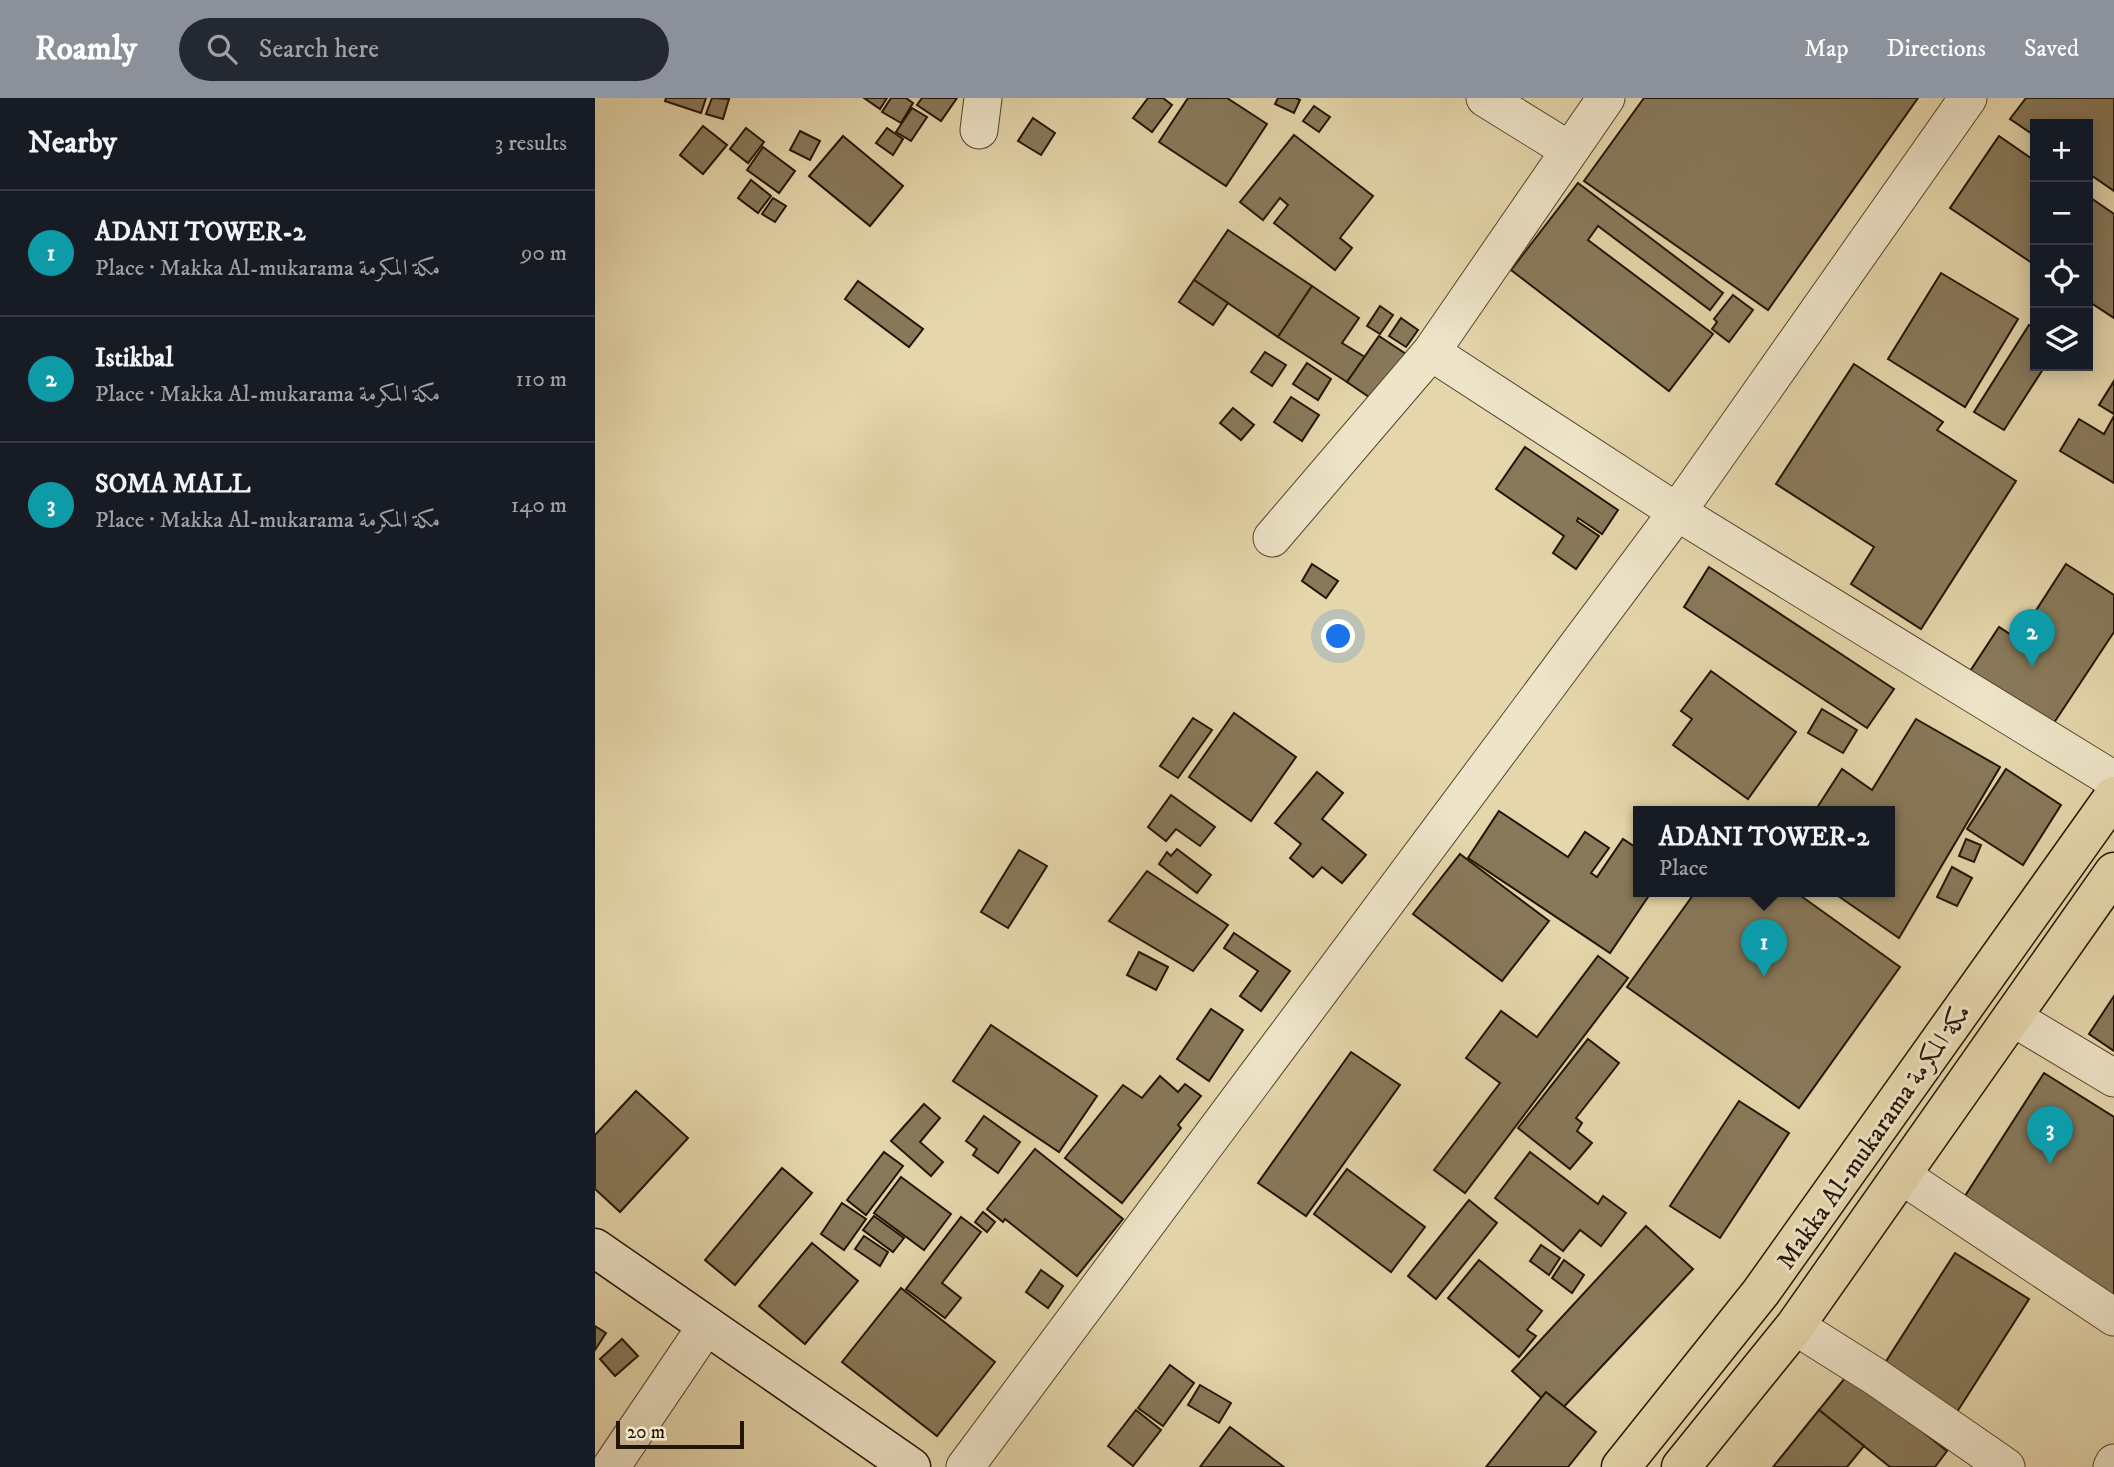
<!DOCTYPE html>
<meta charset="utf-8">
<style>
:root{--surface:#171b24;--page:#242831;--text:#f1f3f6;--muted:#9ea1a6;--line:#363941;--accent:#8c9099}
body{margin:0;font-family:"IM FELL DW Pica",Amiri,serif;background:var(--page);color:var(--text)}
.controls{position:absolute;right:21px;top:21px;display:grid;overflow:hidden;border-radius:0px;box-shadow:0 4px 18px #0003}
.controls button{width:63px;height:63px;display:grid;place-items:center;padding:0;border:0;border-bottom:2px solid var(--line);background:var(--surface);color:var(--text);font:35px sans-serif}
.scale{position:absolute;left:21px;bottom:18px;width:128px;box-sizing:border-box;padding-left:7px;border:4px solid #231502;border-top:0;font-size:19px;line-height:24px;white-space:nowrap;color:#231502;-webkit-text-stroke:5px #eee4c8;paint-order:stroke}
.you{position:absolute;left:744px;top:539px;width:24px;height:24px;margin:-18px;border:5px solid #fff;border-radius:50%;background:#1a73e8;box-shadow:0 0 0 10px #1a73e833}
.badge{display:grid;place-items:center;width:46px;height:46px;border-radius:50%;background:var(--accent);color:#fff;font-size:23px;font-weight:700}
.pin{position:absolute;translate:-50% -58px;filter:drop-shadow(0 2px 4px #0008)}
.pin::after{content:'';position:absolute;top:37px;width:24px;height:21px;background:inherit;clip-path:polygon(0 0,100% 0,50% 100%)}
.popup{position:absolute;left:1038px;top:708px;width:262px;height:91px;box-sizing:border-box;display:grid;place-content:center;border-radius:0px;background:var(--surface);filter:drop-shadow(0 2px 5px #0005);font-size:23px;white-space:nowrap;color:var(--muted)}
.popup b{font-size:26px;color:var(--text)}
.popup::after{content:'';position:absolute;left:50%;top:100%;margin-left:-14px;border:14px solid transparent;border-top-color:var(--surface)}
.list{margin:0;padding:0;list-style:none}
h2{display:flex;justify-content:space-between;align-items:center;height:91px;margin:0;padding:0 28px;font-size:30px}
h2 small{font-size:23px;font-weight:400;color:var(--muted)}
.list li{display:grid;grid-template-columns:46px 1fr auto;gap:21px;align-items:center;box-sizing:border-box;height:126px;padding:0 28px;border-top:2px solid var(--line)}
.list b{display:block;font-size:26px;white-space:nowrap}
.list p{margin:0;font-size:23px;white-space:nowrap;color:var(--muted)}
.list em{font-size:23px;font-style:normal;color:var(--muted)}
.icon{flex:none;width:38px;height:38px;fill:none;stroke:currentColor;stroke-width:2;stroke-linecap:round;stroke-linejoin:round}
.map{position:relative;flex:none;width:1519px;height:1369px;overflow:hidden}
header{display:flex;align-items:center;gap:42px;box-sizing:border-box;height:98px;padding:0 35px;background:var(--accent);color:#fff}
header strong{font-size:33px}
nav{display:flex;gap:38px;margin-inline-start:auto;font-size:24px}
.search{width:490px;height:63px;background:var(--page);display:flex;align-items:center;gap:18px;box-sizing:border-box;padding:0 24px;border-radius:38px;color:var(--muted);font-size:26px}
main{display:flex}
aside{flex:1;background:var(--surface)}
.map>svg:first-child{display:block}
.building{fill:#88795a;stroke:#231502;stroke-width:2}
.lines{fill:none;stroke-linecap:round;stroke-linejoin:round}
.street-casing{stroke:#54452c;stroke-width:39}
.secondary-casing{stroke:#231502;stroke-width:41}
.highway-casing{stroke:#231502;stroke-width:41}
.street{stroke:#eee4c8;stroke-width:37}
.secondary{stroke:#eee4c8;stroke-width:38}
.highway{stroke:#e5d6ab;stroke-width:38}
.labels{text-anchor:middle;stroke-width:6;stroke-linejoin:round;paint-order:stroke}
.street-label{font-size:26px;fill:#231502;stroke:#eee4c8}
</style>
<header>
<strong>Roamly</strong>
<div class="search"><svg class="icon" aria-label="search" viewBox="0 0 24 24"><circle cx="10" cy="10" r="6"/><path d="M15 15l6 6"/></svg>Search here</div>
<nav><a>Map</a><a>Directions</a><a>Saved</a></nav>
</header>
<main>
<aside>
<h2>Nearby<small>3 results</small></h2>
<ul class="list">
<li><span class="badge" style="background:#0f9aa8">1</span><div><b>ADANI TOWER-2</b><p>Place · Makka Al-mukarama مكة المكرمة</p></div><em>90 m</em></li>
<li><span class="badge" style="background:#0f9aa8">2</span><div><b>Istikbal</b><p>Place · Makka Al-mukarama مكة المكرمة</p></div><em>110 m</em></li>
<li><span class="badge" style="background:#0f9aa8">3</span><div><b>SOMA MALL</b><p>Place · Makka Al-mukarama مكة المكرمة</p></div><em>140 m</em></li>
</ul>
</aside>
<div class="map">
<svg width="1519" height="1369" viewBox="0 0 1519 1369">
<rect width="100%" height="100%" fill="#e5d6ab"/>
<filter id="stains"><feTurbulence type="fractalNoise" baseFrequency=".00286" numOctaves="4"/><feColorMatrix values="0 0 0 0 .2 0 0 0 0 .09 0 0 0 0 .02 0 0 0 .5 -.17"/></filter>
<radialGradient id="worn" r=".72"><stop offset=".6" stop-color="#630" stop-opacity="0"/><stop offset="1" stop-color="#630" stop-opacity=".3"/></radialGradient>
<g class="building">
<polygon points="71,0 111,0 106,15 70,3"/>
<polygon points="117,0 134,1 128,21 111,16"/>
<polygon points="269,0 292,0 285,11"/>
<polygon points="296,0 311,0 318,5 306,25 287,14"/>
<polygon points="327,0 362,0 346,23 322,7"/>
<polygon points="553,0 568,0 577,7 557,34 538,20"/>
<polygon points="593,0 632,0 672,26 631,88 564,44"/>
<polygon points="683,0 701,0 705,2 699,15 680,6"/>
<polygon points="1049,0 1323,0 1173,212 989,83"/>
<polygon points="1431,0 1519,0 1519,93 1493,75 1493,26 1440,26 1440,38 1415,21"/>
<polygon points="719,8 735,19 724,34 708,23"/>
<polygon points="317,10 332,19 316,43 301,34"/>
<polygon points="438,20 460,35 446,57 423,43"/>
<polygon points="108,28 132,47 108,76 85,57"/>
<polygon points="151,30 169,44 153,65 135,51"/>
<polygon points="292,30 308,41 298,57 281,45"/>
<polygon points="205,33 225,43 215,62 195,52"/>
<polygon points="699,37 778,98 745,140 757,150 740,172 679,125 693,107 685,100 668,122 645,104"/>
<polygon points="248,38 308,88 275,128 214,78"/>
<polygon points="1404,38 1440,63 1440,167 1355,110"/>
<polygon points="168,49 200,73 184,95 152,72"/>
<polygon points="156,82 176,98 163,115 143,100"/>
<polygon points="983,85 1128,195 1115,212 1003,128 993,142 1118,236 1074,293 916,172"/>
<polygon points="1493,98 1519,116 1519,220 1493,203"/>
<polygon points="178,100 191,108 180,124 167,116"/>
<polygon points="633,132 717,188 683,239 599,182"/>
<polygon points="1346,175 1423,221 1370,309 1293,261"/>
<polygon points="599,182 633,205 618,227 584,204"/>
<polygon points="263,183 328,231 314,249 250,201"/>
<polygon points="717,188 764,220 747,245 770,259 752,284 683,239"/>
<polygon points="1138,197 1158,212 1134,244 1117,231 1122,224 1119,221"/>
<polygon points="785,208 798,217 785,236 772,228"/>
<polygon points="806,220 823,232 811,249 794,238"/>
<polygon points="1434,227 1440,231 1440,268 1450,268 1409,332 1379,314"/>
<polygon points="784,238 811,256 780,303 752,284"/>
<polygon points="670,254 691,267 677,288 656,274"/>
<polygon points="712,265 736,281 723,302 698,286"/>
<polygon points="1259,266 1348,324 1342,332 1421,383 1326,531 1256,486 1279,449 1181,386"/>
<polygon points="1519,283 1519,316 1504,307"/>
<polygon points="696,299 724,317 707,343 679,324"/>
<polygon points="638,310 659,327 646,342 625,325"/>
<polygon points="1519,318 1519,385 1465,353 1484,321 1509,336"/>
<polygon points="930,349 1023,412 1007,436 983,420 982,423 1004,438 981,471 958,455 969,438 901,391"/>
<polygon points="717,466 743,483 731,500 707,483"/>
<polygon points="1471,466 1519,497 1519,534 1449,640 1366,587 1404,529 1439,552 1444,545 1427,534"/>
<polygon points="1114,469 1299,591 1272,630 1089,509"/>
<polygon points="1116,573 1201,634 1153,701 1078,647 1097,621 1086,613"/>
<polygon points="1227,611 1262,632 1248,655 1213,635"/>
<polygon points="639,615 701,659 656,723 594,679"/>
<polygon points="598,620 617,632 583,680 565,668"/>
<polygon points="1321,621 1405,669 1304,840 1236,793 1295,793 1295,713 1220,713 1247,671 1277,692"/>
<polygon points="1411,671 1466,707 1428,767 1372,731"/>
<polygon points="722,674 748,695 727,721 771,757 747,785 727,769 718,779 695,760 706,746 680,725"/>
<polygon points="576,697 620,729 605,748 581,731 571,743 553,729"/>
<polygon points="904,713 973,759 990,734 1014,750 996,775 1002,779 1028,741 1043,751 1043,793 1057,793 1015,855 873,760"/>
<polygon points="1371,741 1386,747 1379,764 1364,758"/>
<polygon points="582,751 616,777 602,795 564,766 572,754 576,758"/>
<polygon points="424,752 452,768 413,830 386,814"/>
<polygon points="865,756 954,823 907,883 818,816"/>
<polygon points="1357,769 1377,780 1362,808 1342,799"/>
<polygon points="552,773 633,827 598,873 514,823"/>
<polygon points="1101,793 1199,793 1305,869 1204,1010 1032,889"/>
<polygon points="639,835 695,873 666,913 645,898 663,873 629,850"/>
<polygon points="544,854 573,869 561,892 532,877"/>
<polygon points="1003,858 1033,880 870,1095 839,1072 905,985 871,960 906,913 942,939"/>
<polygon points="1519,898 1519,953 1494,936"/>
<polygon points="616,911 648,932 614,983 582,961"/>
<polygon points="396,927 502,998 464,1054 358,983"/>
<polygon points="993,941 1024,965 981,1020 987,1025 982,1033 997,1045 975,1071 923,1030"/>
<polygon points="756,954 805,987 711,1118 663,1085"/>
<polygon points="1449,975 1519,1019 1519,1212 1361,1112"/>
<polygon points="565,978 583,994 590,986 606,998 583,1027 586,1030 527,1105 470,1060 528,987 547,1000"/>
<polygon points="41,993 93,1040 25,1114 0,1091 0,1037"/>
<polygon points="1144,1003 1194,1035 1125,1140 1075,1108"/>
<polygon points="329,1006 345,1020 325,1044 348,1064 336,1078 296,1043"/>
<polygon points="389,1018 425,1044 403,1075 378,1057 382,1051 371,1043"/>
<polygon points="440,1051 528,1121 482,1178 410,1121 408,1124 392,1111"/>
<polygon points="289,1054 308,1068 271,1117 252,1102"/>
<polygon points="935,1054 1003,1106 1008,1098 1031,1115 1006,1148 985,1132 968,1153 900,1100"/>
<polygon points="187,1070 217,1095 140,1187 110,1162"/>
<polygon points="752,1071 830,1129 796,1174 719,1116"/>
<polygon points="306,1079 356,1116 329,1152 279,1115"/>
<polygon points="874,1102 902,1125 841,1201 813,1178"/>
<polygon points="247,1105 271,1121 249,1152 226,1136"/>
<polygon points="388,1114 400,1124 392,1134 380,1124"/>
<polygon points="279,1118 309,1140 298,1154 268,1132"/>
<polygon points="366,1119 386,1134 347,1185 366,1200 350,1220 311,1191"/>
<polygon points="1051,1128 1098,1171 963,1315 917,1273"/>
<polygon points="269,1138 293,1154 285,1168 260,1151"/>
<polygon points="217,1145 263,1183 210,1246 164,1208"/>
<polygon points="946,1147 965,1160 954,1177 935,1163"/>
<polygon points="1360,1155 1434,1201 1355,1325 1281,1279"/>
<polygon points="884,1162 947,1213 932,1232 941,1238 924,1259 853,1200"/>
<polygon points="969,1162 989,1177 977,1195 957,1180"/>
<polygon points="446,1172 468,1188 453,1210 431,1194"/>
<polygon points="306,1190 400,1264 342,1338 247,1264"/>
<polygon points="0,1228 11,1235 0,1252"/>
<polygon points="27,1241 43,1258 20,1278 5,1261"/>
<polygon points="575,1267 599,1285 568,1328 543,1310"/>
<polygon points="1254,1275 1352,1353 1340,1369 1295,1369 1224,1312"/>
<polygon points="605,1287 636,1305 624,1325 593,1307"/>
<polygon points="951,1294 1001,1334 973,1369 891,1369"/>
<polygon points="541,1312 566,1332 538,1368 513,1348"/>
<polygon points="1224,1312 1269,1348 1252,1369 1178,1369"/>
<polygon points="635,1329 689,1369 605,1369"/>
</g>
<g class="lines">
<defs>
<g id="street">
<polyline points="890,0 974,52"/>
<polyline points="384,32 388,0"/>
<polyline points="836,254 1082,414 1519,682"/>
<polyline points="677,440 836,254 1011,0"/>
<polyline points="1417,919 1519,980"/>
<polyline points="1306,1077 1519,1219"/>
<polyline points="1200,1228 1281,1279 1411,1369"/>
<polyline points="16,1369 112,1227"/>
<polyline points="370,1369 1082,414 1373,0"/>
<polyline points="1517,1369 1519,1365"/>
</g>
<polyline id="secondary" points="0,1150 316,1369"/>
<g id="highway">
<polyline points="1026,1369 1166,1194 1519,698"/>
<polyline points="1086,1369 1200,1228 1519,774"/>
</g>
</defs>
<use href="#street" class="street-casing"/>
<use href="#secondary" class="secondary-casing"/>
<use href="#highway" class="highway-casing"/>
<use href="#street" class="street"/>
<use href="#secondary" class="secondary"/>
<use href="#highway" class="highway"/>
</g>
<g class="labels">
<g class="street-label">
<text transform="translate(1278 1038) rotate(-55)" y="9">Makka Al-mukarama مكة المكرمة</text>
</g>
</g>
<rect width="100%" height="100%" filter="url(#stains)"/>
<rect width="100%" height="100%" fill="url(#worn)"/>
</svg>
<div class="controls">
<button>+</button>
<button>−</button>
<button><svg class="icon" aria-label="locate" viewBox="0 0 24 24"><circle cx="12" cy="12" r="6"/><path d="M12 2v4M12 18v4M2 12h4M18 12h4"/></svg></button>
<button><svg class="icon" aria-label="layers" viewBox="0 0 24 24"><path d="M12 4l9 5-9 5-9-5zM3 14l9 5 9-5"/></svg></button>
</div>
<div class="scale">20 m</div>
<div class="you"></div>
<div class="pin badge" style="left:1169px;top:879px;background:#0f9aa8">1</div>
<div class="popup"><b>ADANI TOWER-2</b>Place</div>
<div class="pin badge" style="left:1437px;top:569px;background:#0f9aa8">2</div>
<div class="pin badge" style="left:1455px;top:1066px;background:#0f9aa8">3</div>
</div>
</main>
